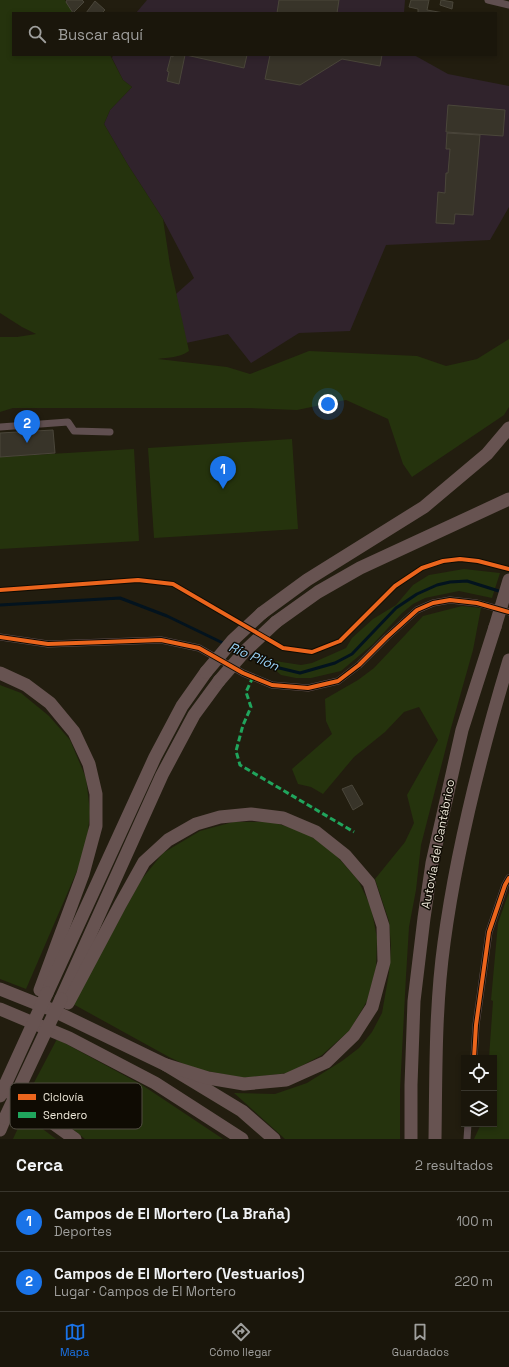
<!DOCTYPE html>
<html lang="es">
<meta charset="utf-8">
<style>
:root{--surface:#1a160b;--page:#272319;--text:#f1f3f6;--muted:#9f9f9d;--line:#38352c;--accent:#1a73e8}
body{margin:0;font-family:"Space Grotesk",sans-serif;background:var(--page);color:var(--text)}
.controls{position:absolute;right:12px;bottom:12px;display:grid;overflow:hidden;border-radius:0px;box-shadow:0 2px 6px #0003}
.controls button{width:36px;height:36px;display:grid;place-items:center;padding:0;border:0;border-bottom:1px solid var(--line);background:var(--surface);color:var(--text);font:20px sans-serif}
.you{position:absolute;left:328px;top:404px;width:14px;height:14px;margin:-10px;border:3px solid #fff;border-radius:50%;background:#1a73e8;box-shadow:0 0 0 6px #1a73e833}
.badge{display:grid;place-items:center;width:26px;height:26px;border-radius:50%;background:var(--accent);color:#fff;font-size:13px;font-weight:700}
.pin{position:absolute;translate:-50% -33px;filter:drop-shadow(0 1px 2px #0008)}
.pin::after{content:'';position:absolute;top:21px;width:14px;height:12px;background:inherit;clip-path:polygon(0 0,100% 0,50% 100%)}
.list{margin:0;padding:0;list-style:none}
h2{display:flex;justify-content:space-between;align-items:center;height:52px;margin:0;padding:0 16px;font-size:17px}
h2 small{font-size:13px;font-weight:400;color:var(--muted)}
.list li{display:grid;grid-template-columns:26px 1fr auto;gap:12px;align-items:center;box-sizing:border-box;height:60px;padding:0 16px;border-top:1px solid var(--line)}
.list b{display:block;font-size:15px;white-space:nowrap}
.list p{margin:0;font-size:13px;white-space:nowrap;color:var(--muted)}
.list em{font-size:13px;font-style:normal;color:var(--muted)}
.icon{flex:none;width:22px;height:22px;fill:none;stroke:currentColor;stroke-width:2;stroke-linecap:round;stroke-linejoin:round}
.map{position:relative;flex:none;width:509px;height:1139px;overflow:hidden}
.search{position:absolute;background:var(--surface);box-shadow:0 2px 6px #0003;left:12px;right:12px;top:12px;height:44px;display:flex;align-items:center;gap:10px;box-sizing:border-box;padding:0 14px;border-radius:0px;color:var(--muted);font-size:15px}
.sheet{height:172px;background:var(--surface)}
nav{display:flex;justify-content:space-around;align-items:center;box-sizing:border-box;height:56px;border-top:1px solid var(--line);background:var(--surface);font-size:11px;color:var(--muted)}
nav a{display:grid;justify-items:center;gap:2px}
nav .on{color:var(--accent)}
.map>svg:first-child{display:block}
.industrial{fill:#30232c}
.green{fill:#25330d}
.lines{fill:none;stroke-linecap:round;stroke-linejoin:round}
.stream{stroke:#03131e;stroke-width:3}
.building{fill:#383429;stroke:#4a463a}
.street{stroke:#604f50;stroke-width:7}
.highway{stroke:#675351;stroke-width:13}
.highway-bridge{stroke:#675351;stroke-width:13}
.quiet{stroke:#20a55d;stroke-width:3;stroke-dasharray:6 3;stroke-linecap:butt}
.cycleway-casing{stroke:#0f0b03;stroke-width:6}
.cycleway{stroke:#eb651d;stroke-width:4}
.labels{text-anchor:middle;stroke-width:3;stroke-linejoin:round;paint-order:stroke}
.street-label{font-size:12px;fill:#ede7d8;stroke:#0f0b03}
.water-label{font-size:13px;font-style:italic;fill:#99d3f9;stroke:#0f0b03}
.key{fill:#0f0b03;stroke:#524d43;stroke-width:1}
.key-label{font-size:11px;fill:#ede7d8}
</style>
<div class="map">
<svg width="509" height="1139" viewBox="0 0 509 1139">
<rect width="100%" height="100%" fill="#221d0f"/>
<g class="industrial">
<polygon points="147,0 405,0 404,13 136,13"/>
<polygon points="113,55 414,55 448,74 509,86 509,207 490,240 386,245 350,331 299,333 251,363 228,334 186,343 176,294 194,278 163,219 128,165 104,124 110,110 132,87 123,80 112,58"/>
</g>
<g class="green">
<path d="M0 0H65L73 13H13V55H110L123 80 132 87 110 110 104 124 128 165 163 219 170 265 189 351C179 358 169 357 158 359L227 367 250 374 309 351 417 356 446 366 477 359 509 339V407L504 415 412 477 403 464 388 419 346 400 297 410 249 408H13L0 412V337H17L36 334 22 327 0 313Z"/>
<polygon points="292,439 298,529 154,538 148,448"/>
<polygon points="134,449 139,541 0,549 0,457"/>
<polygon points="464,569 500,573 492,598 459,591 425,598 413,604 402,613 373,644 341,671 311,678 296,678 281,675 273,668 275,661 301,665 312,663 328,656 346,648 352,638 373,619 396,605 413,585 429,575"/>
<polygon points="462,606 481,608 473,650 451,728 421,845 416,890 409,927 406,976 400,1090 400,1139 285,1139 234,1093 275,1094 307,1083 342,1061 359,1048 372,1032 382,1013 389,973 391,946 389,921 375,879 405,842 414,823 407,795 438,740 419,707 404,712 385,732 354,757 323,794 311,787 298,784 292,769 332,734 326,721 325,699 358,680 374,668 423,616"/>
<polygon points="0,685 21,693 49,716 70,740 86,778 90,812 86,850 26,989 0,979"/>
<polygon points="233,822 272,822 305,832 334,853 358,880 371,907 377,938 376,968 367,1001 350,1030 322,1055 288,1073 243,1078 192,1068 169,1057 73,1004 141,880 163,853 200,831"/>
<polygon points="509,892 509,1139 474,1139 481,1124 494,1124 494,1058 489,1058 493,1001 491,1000 498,923"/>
<polygon points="57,1039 142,1085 223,1139 85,1139 59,1118 27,1096"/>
<polygon points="24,1115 56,1139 13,1139"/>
</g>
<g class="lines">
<g class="stream">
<polyline points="0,605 120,598 167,616 225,644"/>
<polyline points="246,654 267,665 300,673 335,663 352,654 396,608 417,594 437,585 450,582 467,581 502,592"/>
</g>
</g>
<g class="building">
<polygon points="67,0 82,0 84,2 73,13 66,2"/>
<polygon points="279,0 339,0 337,13 277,13"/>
<polygon points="411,0 429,0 427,10 444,13 418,13 418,9 409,7"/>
<polygon points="441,0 453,2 452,9 440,5"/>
<polygon points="95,1 105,10 102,13 86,13"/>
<polygon points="173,55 185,55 179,84 167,81 169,72 167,71 171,56 173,57"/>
<polygon points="186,55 247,55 244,68"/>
<polygon points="270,55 382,55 380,66 342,59 300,85 265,79"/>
<polygon points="448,105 505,110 503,136 446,132"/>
<polygon points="447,133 480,135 473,215 455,214 454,224 436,223 438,192 445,193 446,173 448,173 450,149 446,149"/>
<polygon points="53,430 55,453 0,457 0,433"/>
<polygon points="352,785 363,804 353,810 342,789"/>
</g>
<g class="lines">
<g class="street">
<polyline points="488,0 509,5"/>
<polyline points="0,427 68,422 74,431 110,432"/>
<polyline points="0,637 48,644 161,640 199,648 243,673 272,685 308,688 338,681 359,665 387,637 417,610 433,603 450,600 477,603 509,612"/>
<polyline points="474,1058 476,1025 489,932 505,885 509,878"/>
<polyline points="467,1139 468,1124"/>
</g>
<g class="highway">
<polyline points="262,613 307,580 424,507 487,454 509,428"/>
<polyline points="276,622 318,592 360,568 509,499"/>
<polyline points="0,673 26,685 50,703 74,732 89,764 96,794 96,826 83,874 40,990"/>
<polyline points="0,989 50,1009 166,1065 242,1111 274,1139"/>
<polyline points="47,993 155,757 182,706 206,672"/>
<polyline points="61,999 162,775 194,715 219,681"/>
<polyline points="68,1003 120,905 144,862 168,840 196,824 220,817 251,814 283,818 316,832 345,855 369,883 383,926 384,962 372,1007 354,1035 326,1062 286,1080 244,1084 208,1078 166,1065"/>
<polyline points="0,1009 69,1038 155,1083 242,1139"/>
<polyline points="7,1091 26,1104 75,1139"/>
<polyline points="0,1130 5,1118"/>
<polyline points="411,1139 411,1085 414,1001 424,918 432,863 462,730 495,627"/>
<path d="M435 1139C436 1074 435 1008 444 943 457 846 481 753 509 660"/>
</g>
<g class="highway-bridge">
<polyline points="495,627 509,580"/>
<polyline points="206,672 233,640 262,613"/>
<polyline points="219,681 245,651 276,622"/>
<polyline points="0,1096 47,993"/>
<polyline points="5,1118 61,999"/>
</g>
<polyline class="quiet" points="253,677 246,692 251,707 243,725 236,751 240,765 354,832"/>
<defs>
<g id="cycleway">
<polyline points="0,590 138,580 173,584 283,648 312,652 340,641 395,586 422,568 443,561 460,559 478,561 509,569"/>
<polyline points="0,637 48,644 161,640 199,648 243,673 272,685 308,688 338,681 359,665 387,637 417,610 433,603 450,600 477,603 509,612"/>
<polyline points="474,1058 476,1025 489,932 505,885 509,878"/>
</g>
</defs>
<use href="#cycleway" class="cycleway-casing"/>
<use href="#cycleway" class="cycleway"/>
</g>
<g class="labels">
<g class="street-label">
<text transform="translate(438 844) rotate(-79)" y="4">Autovía del Cantábrico</text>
</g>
<g class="water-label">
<text transform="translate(254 656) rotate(23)" y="5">Río Pilón</text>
</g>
</g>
<rect x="10" y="1083" width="132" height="46" rx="6" class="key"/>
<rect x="18" y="1094" width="18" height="6" fill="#eb651d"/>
<rect x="18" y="1112" width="18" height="6" fill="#20a55d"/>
<g class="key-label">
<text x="43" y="1101">Ciclovía</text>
<text x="43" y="1119">Sendero</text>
</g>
</svg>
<div class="controls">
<button><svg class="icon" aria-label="locate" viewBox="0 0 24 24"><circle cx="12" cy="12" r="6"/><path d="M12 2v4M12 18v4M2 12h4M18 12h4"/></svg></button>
<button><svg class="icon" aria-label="layers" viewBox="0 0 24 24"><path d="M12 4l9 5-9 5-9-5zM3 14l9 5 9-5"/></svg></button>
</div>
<div class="you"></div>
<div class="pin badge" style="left:223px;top:489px">1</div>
<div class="pin badge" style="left:27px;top:443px">2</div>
<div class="search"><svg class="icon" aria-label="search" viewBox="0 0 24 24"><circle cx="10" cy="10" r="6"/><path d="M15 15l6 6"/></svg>Buscar aquí</div>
</div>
<section class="sheet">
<h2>Cerca<small>2 resultados</small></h2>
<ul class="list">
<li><span class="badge">1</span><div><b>Campos de El Mortero (La Braña)</b><p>Deportes</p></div><em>100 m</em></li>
<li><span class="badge">2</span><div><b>Campos de El Mortero (Vestuarios)</b><p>Lugar · Campos de El Mortero</p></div><em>220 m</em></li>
</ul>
</section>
<nav>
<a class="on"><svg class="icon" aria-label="map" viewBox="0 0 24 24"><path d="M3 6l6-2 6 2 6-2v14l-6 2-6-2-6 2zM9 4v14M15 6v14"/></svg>Mapa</a>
<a><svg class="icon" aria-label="directions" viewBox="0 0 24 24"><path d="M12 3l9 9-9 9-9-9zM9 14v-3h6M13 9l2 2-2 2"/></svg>Cómo llegar</a>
<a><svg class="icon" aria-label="saved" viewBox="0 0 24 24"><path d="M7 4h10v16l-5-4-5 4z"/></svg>Guardados</a>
</nav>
